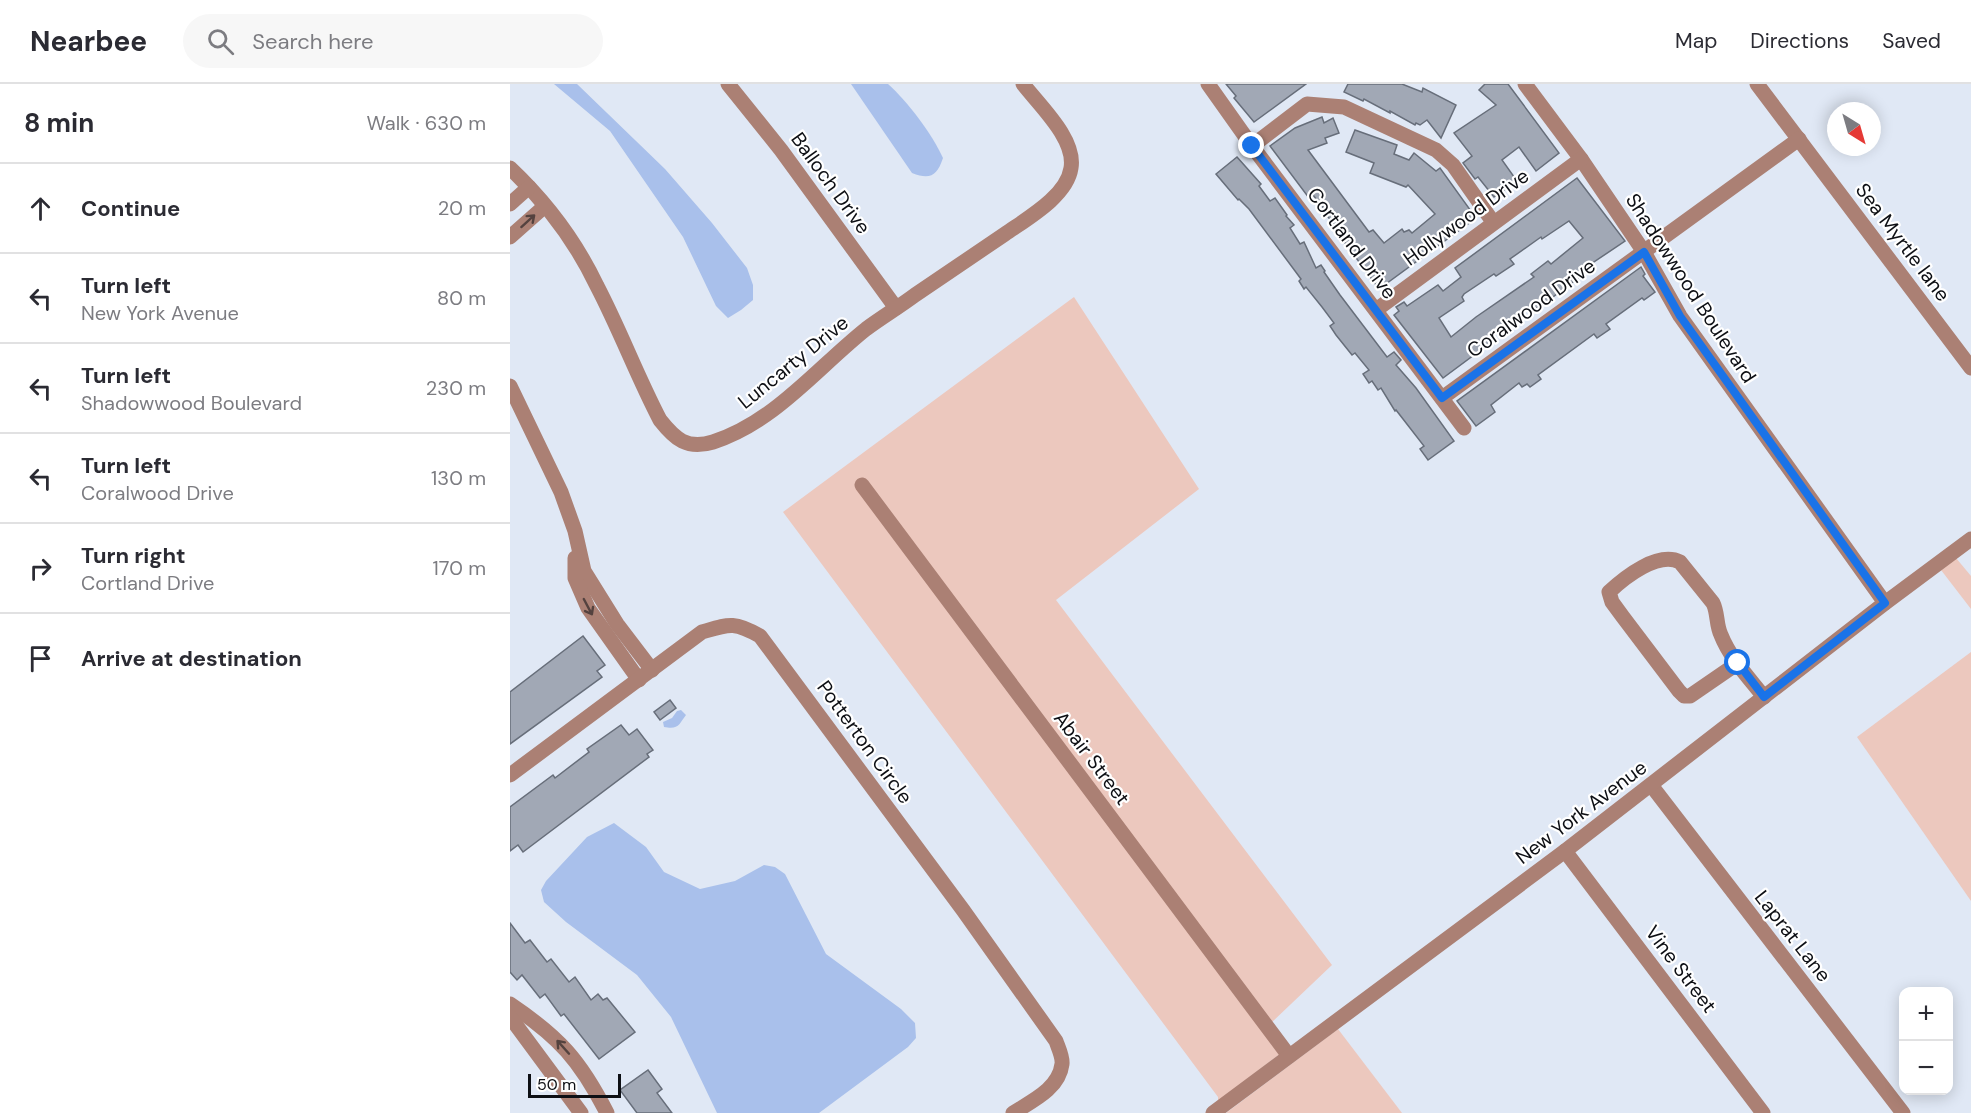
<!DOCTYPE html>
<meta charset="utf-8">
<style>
:root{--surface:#fff;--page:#f7f7f7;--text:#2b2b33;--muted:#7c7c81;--line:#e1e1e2}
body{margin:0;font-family:"DM Sans",sans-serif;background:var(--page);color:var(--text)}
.controls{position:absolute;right:18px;bottom:18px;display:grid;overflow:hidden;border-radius:12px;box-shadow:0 3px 15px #0003}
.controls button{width:54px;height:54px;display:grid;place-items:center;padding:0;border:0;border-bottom:2px solid var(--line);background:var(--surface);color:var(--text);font:30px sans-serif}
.compass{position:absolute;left:1317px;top:18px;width:54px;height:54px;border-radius:50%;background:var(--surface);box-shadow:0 3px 15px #0003;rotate:143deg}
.scale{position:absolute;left:18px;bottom:15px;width:93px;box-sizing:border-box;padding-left:6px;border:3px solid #0d0f14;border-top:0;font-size:16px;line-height:21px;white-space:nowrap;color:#0d0f14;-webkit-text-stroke:4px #fff;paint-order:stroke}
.stop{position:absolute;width:18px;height:18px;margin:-14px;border:4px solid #1a73e8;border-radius:50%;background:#fff}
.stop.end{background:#1a73e8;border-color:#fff;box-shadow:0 2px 6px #0008}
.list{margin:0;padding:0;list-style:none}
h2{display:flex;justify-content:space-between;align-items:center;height:78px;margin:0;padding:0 24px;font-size:26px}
h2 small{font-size:20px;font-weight:400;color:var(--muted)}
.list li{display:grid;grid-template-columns:39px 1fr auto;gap:18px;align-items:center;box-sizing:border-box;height:90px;padding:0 24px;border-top:2px solid var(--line)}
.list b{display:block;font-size:22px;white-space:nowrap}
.list p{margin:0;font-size:20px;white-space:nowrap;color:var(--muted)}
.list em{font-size:20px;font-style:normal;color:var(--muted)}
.icon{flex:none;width:33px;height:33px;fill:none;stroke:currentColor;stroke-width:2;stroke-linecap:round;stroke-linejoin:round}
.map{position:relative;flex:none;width:1461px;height:1029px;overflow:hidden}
header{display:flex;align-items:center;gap:36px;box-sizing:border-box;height:84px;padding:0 30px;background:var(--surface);border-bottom:2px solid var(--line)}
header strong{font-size:28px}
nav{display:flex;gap:33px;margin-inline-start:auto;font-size:21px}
.search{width:420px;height:54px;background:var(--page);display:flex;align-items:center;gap:15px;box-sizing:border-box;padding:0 21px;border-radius:33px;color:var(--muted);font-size:22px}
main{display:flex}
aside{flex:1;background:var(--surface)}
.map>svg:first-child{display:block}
.green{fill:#ecc8be}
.water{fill:#a9c0eb}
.building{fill:#a1a8b5;stroke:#676e7a;stroke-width:1.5;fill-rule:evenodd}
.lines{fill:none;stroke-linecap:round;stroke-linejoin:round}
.minor{stroke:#ab8074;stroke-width:15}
.oneway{stroke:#54423f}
.route{stroke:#1a73e8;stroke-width:8}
.labels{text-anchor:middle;stroke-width:4.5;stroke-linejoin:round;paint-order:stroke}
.street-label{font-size:20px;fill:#0d0f14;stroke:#fff}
</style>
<header>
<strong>Nearbee</strong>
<div class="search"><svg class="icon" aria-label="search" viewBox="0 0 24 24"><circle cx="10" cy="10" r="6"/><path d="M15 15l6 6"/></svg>Search here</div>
<nav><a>Map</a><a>Directions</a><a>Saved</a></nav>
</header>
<main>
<aside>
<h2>8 min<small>Walk · 630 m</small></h2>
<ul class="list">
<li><svg class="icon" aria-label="ahead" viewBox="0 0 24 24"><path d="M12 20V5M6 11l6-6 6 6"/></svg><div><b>Continue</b></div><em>20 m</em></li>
<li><svg class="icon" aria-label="left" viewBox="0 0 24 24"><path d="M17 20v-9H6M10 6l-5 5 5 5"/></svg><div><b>Turn left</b><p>New York Avenue</p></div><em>80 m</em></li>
<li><svg class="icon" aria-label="left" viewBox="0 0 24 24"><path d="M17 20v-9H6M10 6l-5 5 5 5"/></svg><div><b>Turn left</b><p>Shadowwood Boulevard</p></div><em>230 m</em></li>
<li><svg class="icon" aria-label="left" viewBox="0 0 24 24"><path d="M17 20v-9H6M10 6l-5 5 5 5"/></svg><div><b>Turn left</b><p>Coralwood Drive</p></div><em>130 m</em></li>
<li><svg class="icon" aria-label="right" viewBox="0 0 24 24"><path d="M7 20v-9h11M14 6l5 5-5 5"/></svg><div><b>Turn right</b><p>Cortland Drive</p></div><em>170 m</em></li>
<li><svg class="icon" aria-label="arrive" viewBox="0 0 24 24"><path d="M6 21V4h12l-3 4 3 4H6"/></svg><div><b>Arrive at destination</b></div></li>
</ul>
</aside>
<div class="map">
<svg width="1461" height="1029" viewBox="0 0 1461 1029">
<rect width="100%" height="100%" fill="#e0e8f5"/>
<g class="green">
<polygon points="564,213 689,405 546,516 822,881 760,940 779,963 708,1017 708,1013 273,428"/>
<polygon points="1446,474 1461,492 1461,525 1431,486"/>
<polygon points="1461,568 1461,817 1347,653"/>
<polygon points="828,945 892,1029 716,1029"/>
</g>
<g class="water">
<polygon points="44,0 67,0 155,85 202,139 237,184 243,201 243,216 231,226 218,234 206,222 173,153 100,47"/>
<path d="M341 0H378C398 18 422 50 433 74 427 92 420 96 402 89Z"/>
<path d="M171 626 176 631C169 640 169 646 154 643L153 638 162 634 167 627Z"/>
<polygon points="104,739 136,763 154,788 190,805 225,797 254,781 265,783 275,790 316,870 391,925 405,939 406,954 398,963 309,1029 207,1029 161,933 127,891 56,838 34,818 31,806 36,797 77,753"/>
</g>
<g class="building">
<polygon points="716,0 796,0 744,38 724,14 726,12"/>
<polygon points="838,0 892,0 912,8 913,4 946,21 931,54 917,36 910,41 906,39 905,41 880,27 880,29 854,15 853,17 834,8"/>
<polygon points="975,0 998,0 1049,69 1026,87 1009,63 992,76 1007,97 984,113 968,93 965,95 953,79 962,72 944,49 986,21 969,6"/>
<polygon points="812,33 814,39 823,34 829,49 815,54 817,59 798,66 859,148 863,146 874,159 892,145 894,148 899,146 902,149 925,130 898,101 896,103 860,89 864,79 836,68 845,46 887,61 884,70 899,76 904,69 926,87 930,84 966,134 869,205 830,152 832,150 814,128 816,127 803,111 799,114 760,62 785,44"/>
<polygon points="727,73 751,100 749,102 760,117 765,114 777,131 776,132 784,141 780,144 790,160 794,158 806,184 811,181 815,187 814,188 830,211 877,273 884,268 891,276 886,281 906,304 944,357 918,376 910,365 914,362 886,326 885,327 871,304 868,306 862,297 859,299 853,290 859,286 845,269 842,271 826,251 820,242 824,239 812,223 796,203 794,205 789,197 791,195 739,125 729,115 728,116 706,90"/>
<path d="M1067 94 1115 157 1081 180 1083 183 1032 221 1025 225 1021 221 1007 232 1011 237 1001 243 998 239 980 251 984 256 933 294 884 231 889 227 886 223 894 218 897 222 928 201 933 207 951 193 945 184ZM1059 137 1073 154 1041 180 1038 177 1021 190 1024 193 966 233 941 253 929 234 954 217 952 213 954 210 984 190 986 192 1004 180 1000 175 1031 153 1032 155Z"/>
<polygon points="1131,183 1135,190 1133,192 1145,208 1134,216 1132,214 1096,240 1100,245 1087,254 1084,250 1028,291 1031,295 1020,303 1017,300 1012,303 1009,299 981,321 985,328 966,342 947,317"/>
<polygon points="73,552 95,581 87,587 92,593 0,660 0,608"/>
<polygon points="160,616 166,624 150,636 144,628"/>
<polygon points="111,641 119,651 127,645 143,666 137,670 139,673 13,768 8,761 0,767 0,723 43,691 45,694 79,668 77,665"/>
<polygon points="0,839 15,859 20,856 37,878 41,875 59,898 65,893 81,916 88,910 93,916 97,914 125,948 89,975 54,930 51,932 35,910 30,914 12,891 7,896 0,888"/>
<polygon points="138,986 152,1005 147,1009 162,1029 127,1029 110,1006"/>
</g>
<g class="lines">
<g class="minor">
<polyline points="218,0 271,66 386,224"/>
<polyline points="698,0 742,62 954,344"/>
<polyline points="1015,0 1071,75 1134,168 1170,232 1375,519"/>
<polyline points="1247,0 1461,284"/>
<polyline points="742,62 797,20 834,23 926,66 943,81 983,138"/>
<path d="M0 84C35 117 66 158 87 202 110 246 127 292 150 336 165 355 177 366 203 358 265 338 307 284 356 245 372 233 389 223 405 211 435 191 465 170 495 150 518 134 557 112 561 84 566 55 530 22 513 0"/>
<polyline points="0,120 19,103"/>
<polyline points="0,153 35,122"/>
<polyline points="866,226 1071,75"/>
<polyline points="0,302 51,408 65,447 74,487 107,540 142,586"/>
<polyline points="932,314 1289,55"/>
<polyline points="352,401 779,972"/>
<polyline points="65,474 65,494 78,524 129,596"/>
<path d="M1228 579 1180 612H1174L1169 607 1113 533 1102 518 1099 508C1115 493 1148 467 1170 478L1203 519C1208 529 1206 541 1211 551 1220 574 1239 594 1254 613"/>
<path d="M0 691 192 548C219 540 224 537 250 552L453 826 546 957C548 963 553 973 552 980 549 1005 522 1017 503 1029"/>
<polyline points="1141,701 1393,1029"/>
<polyline points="1055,767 1253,1029"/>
<path d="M0 920C49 953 70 976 97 1029"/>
<polyline points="0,933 71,1029"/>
<polyline points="703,1029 1055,767 1375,519 1461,455"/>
</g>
</g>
<defs><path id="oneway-shaft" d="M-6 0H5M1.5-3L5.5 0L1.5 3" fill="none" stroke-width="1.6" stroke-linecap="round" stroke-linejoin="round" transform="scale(1.5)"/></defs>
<g class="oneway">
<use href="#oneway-shaft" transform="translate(18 137) rotate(-42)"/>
<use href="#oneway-shaft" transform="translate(78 523) rotate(62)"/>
<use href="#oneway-shaft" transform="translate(53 963) rotate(-132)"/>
</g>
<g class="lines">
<polyline class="route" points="742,62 932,314 1134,168 1170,232 1375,519 1254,613 1228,579"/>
</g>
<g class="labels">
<g class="street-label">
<text transform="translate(321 99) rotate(54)" y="7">Balloch Drive</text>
<text transform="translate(956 133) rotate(-36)" y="7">Hollywood Drive</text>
<text transform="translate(1393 158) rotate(53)" y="7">Sea Myrtle lane</text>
<text transform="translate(842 159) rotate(53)" y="7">Cortland Drive</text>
<text transform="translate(1181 204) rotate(57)" y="7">Shadowwood Boulevard</text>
<text transform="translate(1021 224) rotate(-36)" y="7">Coralwood Drive</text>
<text transform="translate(283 278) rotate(-39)" y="7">Luncarty Drive</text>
<text transform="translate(355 658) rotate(54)" y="7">Potterton Circle</text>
<text transform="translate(582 674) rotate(53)" y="7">Abair Street</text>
<text transform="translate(1071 728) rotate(-37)" y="7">New York Avenue</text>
<text transform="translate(1283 852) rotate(52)" y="7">Laprat Lane</text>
<text transform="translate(1171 885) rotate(53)" y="7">Vine Street</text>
</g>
</g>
</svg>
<div class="controls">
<button>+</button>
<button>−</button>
</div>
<svg class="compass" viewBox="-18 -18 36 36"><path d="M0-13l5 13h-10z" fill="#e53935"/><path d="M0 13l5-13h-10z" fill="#7c7c81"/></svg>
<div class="scale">50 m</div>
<div class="stop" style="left:1228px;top:579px"></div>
<div class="stop end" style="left:742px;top:62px"></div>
</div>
</main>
